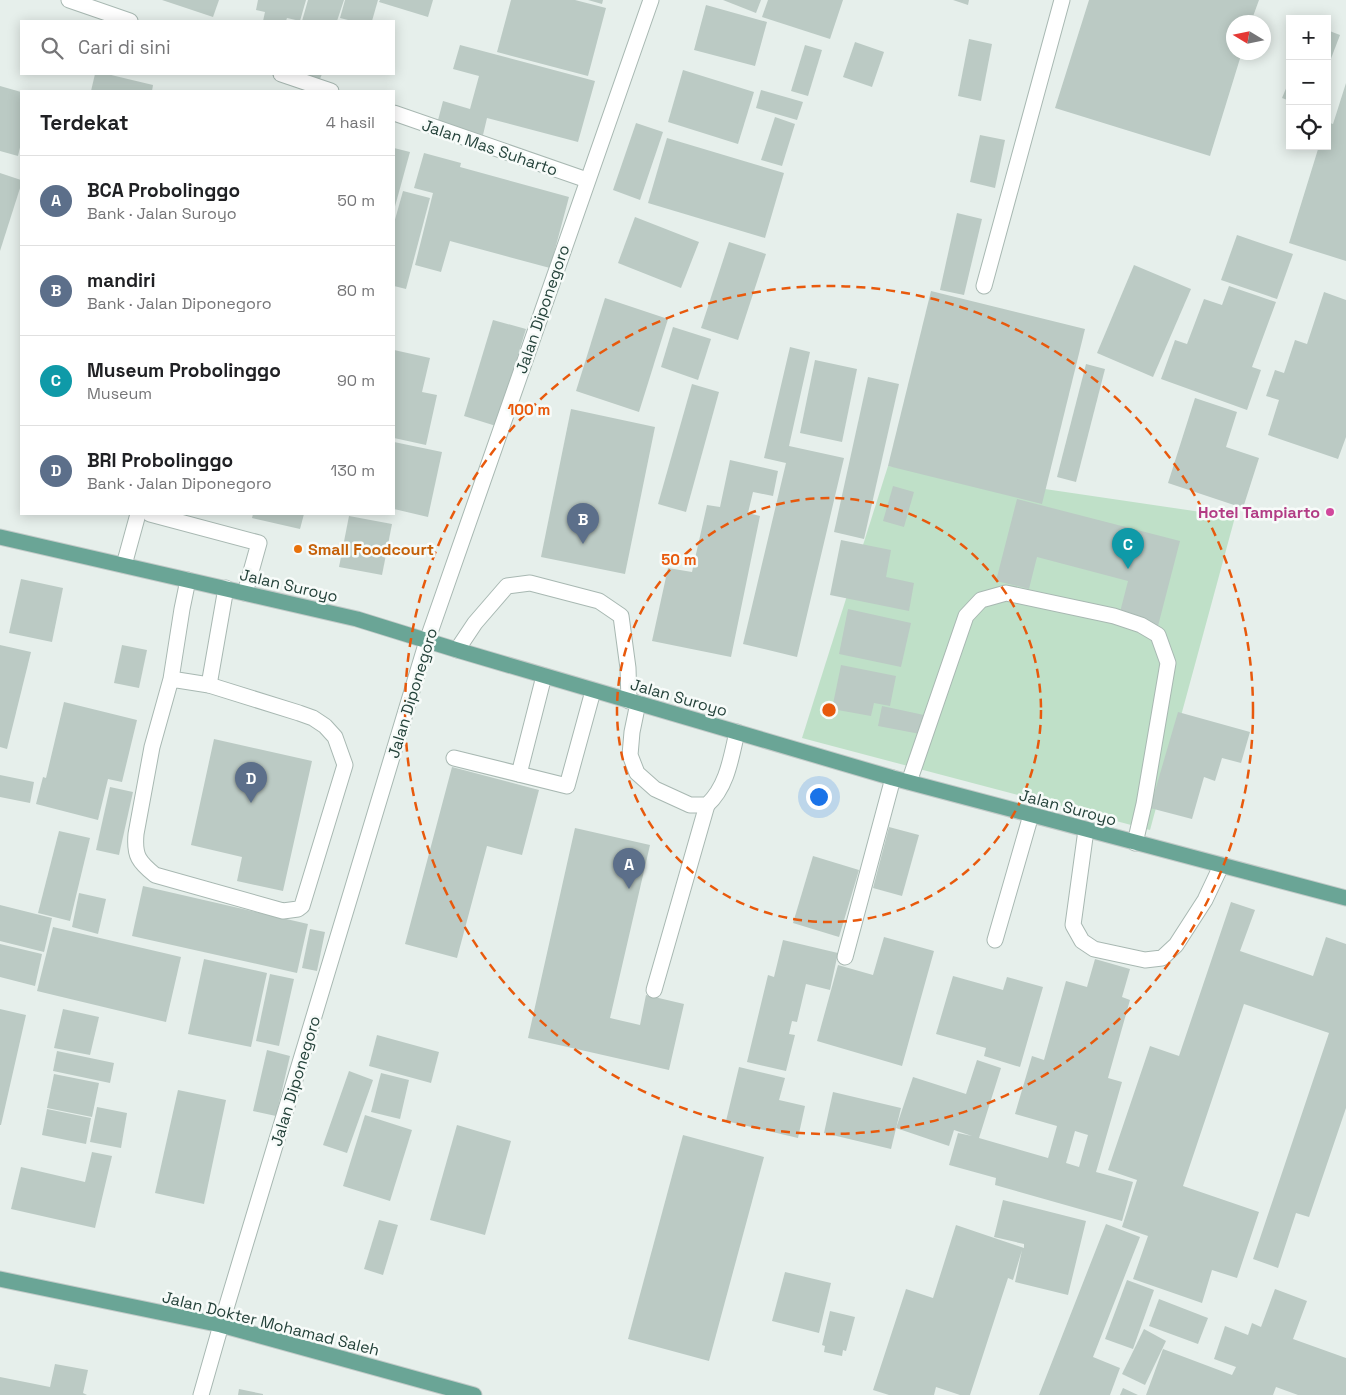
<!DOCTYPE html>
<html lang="id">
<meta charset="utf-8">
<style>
:root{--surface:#fff;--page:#f6f6f6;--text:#202124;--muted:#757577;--line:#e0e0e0;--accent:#7f4e3f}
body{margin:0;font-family:"Space Grotesk",sans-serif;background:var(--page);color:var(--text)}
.controls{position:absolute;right:15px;top:15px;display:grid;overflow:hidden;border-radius:0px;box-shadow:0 2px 12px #0003}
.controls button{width:45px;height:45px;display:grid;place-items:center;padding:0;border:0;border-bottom:1px solid var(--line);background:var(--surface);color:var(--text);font:25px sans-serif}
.compass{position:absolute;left:1226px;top:15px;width:45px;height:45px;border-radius:50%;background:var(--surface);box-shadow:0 2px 12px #0003;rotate:280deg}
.you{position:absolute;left:818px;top:796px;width:18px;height:18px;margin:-12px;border:4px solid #fff;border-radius:50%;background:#1a73e8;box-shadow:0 0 0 8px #1a73e833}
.badge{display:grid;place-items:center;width:32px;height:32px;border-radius:50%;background:var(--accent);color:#fff;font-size:16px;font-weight:700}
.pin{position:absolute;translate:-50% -41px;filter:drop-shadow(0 1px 2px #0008)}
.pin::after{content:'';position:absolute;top:26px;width:18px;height:15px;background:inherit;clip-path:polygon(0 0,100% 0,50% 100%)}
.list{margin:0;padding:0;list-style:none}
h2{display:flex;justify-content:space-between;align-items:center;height:65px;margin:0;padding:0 20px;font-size:21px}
h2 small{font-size:16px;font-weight:400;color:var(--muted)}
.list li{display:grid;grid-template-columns:32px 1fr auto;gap:15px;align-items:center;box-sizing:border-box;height:90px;padding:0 20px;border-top:1px solid var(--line)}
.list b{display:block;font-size:19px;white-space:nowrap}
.list p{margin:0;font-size:16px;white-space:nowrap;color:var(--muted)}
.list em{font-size:16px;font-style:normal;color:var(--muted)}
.icon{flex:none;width:28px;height:28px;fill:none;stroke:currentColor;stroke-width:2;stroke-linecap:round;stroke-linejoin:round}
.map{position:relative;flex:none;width:1346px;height:1395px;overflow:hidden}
.search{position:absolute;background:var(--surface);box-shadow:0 2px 12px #0003;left:20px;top:20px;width:375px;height:55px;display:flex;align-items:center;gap:12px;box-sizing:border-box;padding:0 18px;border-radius:0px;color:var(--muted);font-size:19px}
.panel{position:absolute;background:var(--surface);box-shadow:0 2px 12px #0003;left:20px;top:90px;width:375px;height:425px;border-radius:0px}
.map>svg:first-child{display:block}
.green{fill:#bfe0c8}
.building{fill:#bbcac4;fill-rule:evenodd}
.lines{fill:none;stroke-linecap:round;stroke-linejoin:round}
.minor-casing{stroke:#a8b8b2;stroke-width:17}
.major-casing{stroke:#c2cac8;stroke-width:17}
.minor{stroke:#fff;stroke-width:15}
.major{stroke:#6aa596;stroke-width:15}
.ring{fill:none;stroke:#e8590c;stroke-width:2.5;stroke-dasharray:9 6}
.hotel-dot{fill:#d1479c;stroke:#f7fbf9;stroke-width:2}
.food-dot{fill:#e8710a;stroke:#f7fbf9;stroke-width:2}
.labels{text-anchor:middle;stroke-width:5;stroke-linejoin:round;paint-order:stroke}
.street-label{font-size:16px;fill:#24423a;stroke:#f7fbf9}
.hotel-label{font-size:16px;font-weight:bold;fill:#b23c85;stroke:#f7fbf9;text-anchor:end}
.food-label{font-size:16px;font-weight:bold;fill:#c56008;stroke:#f7fbf9;text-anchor:start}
.centre{fill:#e8590c;stroke:#f7fbf9;stroke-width:2.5}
.ring-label{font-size:15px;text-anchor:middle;font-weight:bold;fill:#e8590c;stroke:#f7fbf9;stroke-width:5;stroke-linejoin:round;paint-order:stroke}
</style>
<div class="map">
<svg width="1346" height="1395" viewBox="0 0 1346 1395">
<rect width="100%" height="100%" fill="#e6efeb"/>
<polygon class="green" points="888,466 1235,517 1150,830 802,738"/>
<g class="building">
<polygon points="162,0 219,0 213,17"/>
<polygon points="258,0 306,0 300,21 287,18 286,21 263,21 265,12 256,10"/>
<polygon points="308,0 344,0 337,21 302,21"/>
<polygon points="345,0 378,0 372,21 352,21 340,18"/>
<polygon points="380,0 433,0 428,17 379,2"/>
<polygon points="511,0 575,0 606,8 588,76 497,52"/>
<polygon points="588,0 603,0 602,4"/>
<polygon points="723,0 761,0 756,13"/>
<polygon points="768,0 843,0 830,39 762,17"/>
<polygon points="953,0 969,0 968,5"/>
<polygon points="1089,0 1259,0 1251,22 1234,22 1234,52 1242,52 1210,156 1055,108"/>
<polygon points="706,5 767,22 755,66 694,50"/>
<polygon points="1327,30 1340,35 1327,69"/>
<polygon points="969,39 992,44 981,101 958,96"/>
<polygon points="855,42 884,52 872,87 843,77"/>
<polygon points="460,45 595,81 578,142 487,118 483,135 437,124 443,101 470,109 479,76 453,69"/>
<polygon points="805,45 822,50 808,96 791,91"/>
<polygon points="683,70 754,92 738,144 668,122"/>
<polygon points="95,74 107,74 153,85 152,91 91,91"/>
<polygon points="305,74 322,74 320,79"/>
<polygon points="1290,79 1290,101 1282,98"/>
<polygon points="1346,83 1346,261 1289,243 1319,146 1327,146 1327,122 1333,124"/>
<polygon points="0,86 21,92 21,143 18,156 0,151"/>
<polygon points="761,90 803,102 797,120 756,108"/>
<polygon points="775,117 795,124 782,166 761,160"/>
<polygon points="636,123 663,132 640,200 613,190"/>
<polygon points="980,135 1005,140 995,188 970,182"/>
<polygon points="667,138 784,173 765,238 648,203"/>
<polygon points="394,148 410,152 394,210"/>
<polygon points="424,153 461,163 460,167 569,197 550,268 450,241 441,272 415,265 433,193 414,188"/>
<polygon points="0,173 21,180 21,185 0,251"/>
<polygon points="403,191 430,198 406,289 394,286 394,223"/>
<polygon points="957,213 982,219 964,295 940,290"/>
<polygon points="635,217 699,242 681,288 618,263"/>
<polygon points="1237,235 1293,254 1277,299 1221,280"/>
<polygon points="729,242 766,254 738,340 701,328"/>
<polygon points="1134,265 1191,289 1153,377 1097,353"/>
<polygon points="1229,286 1276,302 1252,367 1261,370 1247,410 1161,379 1175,340 1187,344 1204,299 1222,305"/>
<polygon points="931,291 1085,329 1042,504 888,466"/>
<polygon points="1324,292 1346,300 1346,437 1338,459 1268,435 1279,400 1266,396 1275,370 1284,373 1295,340 1307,344"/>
<polygon points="605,298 668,319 639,412 576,391"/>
<polygon points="493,320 526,329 496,426 464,416"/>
<polygon points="673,327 711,339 698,380 661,367"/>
<polygon points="790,347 810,352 789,446 844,458 797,657 743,644 786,463 764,458"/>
<polygon points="394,350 430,358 422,392 437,395 426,445 394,438"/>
<polygon points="815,360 857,369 842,442 800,433"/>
<polygon points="1086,364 1105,369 1076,482 1057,477"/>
<polygon points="868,377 899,384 864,539 834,532"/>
<polygon points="692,384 719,392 686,512 658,504"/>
<polygon points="1195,398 1237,412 1226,447 1259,458 1243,508 1168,483"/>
<polygon points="571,409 655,427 625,574 541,557"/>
<polygon points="394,442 442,452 428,517 394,509"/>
<polygon points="730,460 778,471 773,496 753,492 748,513 760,516 731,657 652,641 668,568 692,572 707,505 720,507"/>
<polygon points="893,486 914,492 904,527 883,521"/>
<polygon points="1017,499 1180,541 1158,626 1119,616 1128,581 1037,557 1029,589 996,581"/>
<polygon points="253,514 304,514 300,529 252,518"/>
<polygon points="349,516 392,524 382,575 339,567"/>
<polygon points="841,540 891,550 886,577 914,583 909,611 830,595"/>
<polygon points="21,579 63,588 52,642 9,633"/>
<polygon points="848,609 911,623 901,667 839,654"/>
<polygon points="0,645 31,652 7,749 0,747"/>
<polygon points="122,645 147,650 139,688 114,683"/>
<polygon points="841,665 896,676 890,706 874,703 871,716 832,709"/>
<polygon points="64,702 137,720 122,782 108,779 98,820 36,804 43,777 46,778"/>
<polygon points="882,706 924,715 920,734 878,726"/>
<polygon points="1178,712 1250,732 1241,763 1222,758 1215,781 1204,777 1192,819 1150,808"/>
<polygon points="214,739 312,761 283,891 237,881 242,857 191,845"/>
<polygon points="452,767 539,790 522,855 487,846 457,958 405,944"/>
<polygon points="0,775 34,782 30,803 0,797"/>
<polygon points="110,787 133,792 119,855 96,850"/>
<polygon points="889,827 919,835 902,896 873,888"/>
<polygon points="575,828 650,845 610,1018 640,1025 646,995 684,1004 669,1070 528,1038"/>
<polygon points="59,831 90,838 70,921 38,913"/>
<polygon points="813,856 859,870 839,937 793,923"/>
<polygon points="143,886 308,924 297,973 132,936"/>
<polygon points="79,893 106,899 98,934 72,927"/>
<polygon points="1231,902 1255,910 1240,951 1313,976 1326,937 1346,944 1346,1108 1309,1217 1296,1213 1278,1268 1253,1259 1329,1033 1244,1004 1183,1186 1259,1212 1237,1278 1212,1270 1202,1303 1133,1279 1148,1236 1122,1227 1137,1180 1108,1170 1150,1046 1179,1056"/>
<polygon points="0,905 52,918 44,952 0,941"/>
<polygon points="53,927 181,957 166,1022 37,991"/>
<polygon points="310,929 325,932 317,971 302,968"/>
<polygon points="884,937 934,951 902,1066 817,1041 838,965 873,975"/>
<polygon points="783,940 838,953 830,990 806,984 797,1022 792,1021 789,1034 795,1035 786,1071 747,1062 768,975 774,977"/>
<polygon points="0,944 42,954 35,986 0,977"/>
<polygon points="204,959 267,973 251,1047 188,1034"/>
<path d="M1095 959 1130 969 1122 997 1130 1000 1108 1078 1122 1082 1096 1172 1133 1182 1122 1221 995 1185 996 1178 949 1165 958 1133 972 1136 954 1130 949 1146 896 1128 913 1077 966 1094 977 1060 1001 1068 979 1138 1048 1158 1057 1126 1015 1114 1032 1056 1044 1060 1066 981 1087 987ZM1075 1131 1088 1135 1079 1167 1066 1163Z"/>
<polygon points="270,974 294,979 279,1046 256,1041"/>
<polygon points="953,976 1003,990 1007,977 1043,987 1020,1067 984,1056 986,1048 936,1034"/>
<polygon points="0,1009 26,1015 1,1125 0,1125"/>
<polygon points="63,1009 99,1017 90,1055 54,1048"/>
<polygon points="377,1035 439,1052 431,1083 369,1066"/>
<polygon points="267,1050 290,1056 276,1116 253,1111"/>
<polygon points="57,1051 114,1063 110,1083 53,1071"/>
<polygon points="739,1067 785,1078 779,1100 805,1106 798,1138 726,1121"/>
<polygon points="349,1071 373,1080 347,1153 323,1145"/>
<polygon points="381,1073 409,1080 400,1119 371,1112"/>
<polygon points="54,1074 99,1083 92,1117 47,1108"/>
<polygon points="178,1090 226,1100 204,1204 155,1193"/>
<polygon points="833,1092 901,1108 891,1149 824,1133"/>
<polygon points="97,1107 127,1113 121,1148 90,1142"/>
<polygon points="47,1109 91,1118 86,1144 42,1135"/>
<polygon points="365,1115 412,1130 390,1201 343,1186"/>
<polygon points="457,1125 511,1141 485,1235 430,1220"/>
<polygon points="683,1135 764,1157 709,1361 628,1339"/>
<polygon points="92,1152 112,1156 95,1228 11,1209 21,1167 85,1182"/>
<polygon points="1003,1200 1086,1221 1068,1295 1015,1282 1022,1250 1013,1280 1008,1278 970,1395 960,1395 936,1387 934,1395 889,1395 873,1390 906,1289 933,1298 956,1225 1024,1248 1024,1244 994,1237"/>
<polygon points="379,1220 398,1225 383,1275 364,1269"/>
<polygon points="1106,1224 1140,1237 1093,1357 1120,1368 1110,1395 1039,1395"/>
<polygon points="785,1272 831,1283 819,1333 772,1321"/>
<polygon points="1127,1280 1154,1290 1133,1349 1105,1339"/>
<polygon points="1275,1289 1307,1301 1293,1339 1346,1358 1346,1395 1298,1395 1276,1387 1273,1395 1146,1395 1163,1349 1232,1375 1236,1367 1214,1359 1225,1326 1248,1335 1252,1323 1261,1327"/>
<polygon points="1159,1299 1208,1318 1198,1344 1149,1326"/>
<polygon points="830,1311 855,1317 846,1351 843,1350 842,1356 824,1352 825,1346 822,1345"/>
<polygon points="1144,1329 1166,1341 1145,1385 1122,1374"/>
<polygon points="55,1364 88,1370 83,1393 87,1395 0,1395 0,1377 50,1387"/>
<polygon points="1123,1388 1138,1395 1120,1395"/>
<polygon points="239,1389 263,1394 263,1395 238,1395"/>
</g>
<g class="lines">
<defs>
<g id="minor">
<polyline points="69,0 130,21"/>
<polyline points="281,74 331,91"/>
<polyline points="394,113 587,180"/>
<polyline points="984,286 1062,0"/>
<polyline points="150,514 259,543 245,593"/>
<polyline points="124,565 138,514"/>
<polyline points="457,650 475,623 507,586 530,583 599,601 621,616 628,668 629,701"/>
<path d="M171 679 209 685 299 713 313 718 325 726 335 737 345 765 302 906 298 909 283 911 155 875C139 862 134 856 136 834L152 747 171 679 182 609 188 580"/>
<polyline points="209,685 226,588"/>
<path d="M638 703 632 732 630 755 637 773 655 789 690 805H707C727 787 731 758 737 732"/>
<polyline points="454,758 567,786 593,691"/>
<polyline points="519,774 544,676"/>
<polyline points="909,782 966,616 981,600 1006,593 1114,616 1141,625 1158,635 1168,663 1144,804 1135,843"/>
<polyline points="1086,830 1073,925 1082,941 1094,949 1145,960 1162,958 1176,945 1205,900 1221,866"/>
<polyline points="995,940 1031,815"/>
<polyline points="845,957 893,778"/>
<polyline points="654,990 707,805"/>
<polyline points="201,1395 221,1325 427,641 651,0"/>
</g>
<g id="major">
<polyline points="0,537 357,619 457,650 893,778 1346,898"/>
<polyline points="0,1279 221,1325 474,1395"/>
</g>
</defs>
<use href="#minor" class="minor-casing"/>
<use href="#major" class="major-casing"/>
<use href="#minor" class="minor"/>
<use href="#major" class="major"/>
</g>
<g class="ring">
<circle cx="829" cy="710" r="212"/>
<circle cx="829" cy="710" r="424"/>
</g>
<circle class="hotel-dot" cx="1330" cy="512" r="5"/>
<circle class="food-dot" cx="298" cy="549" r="5"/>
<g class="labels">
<g class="street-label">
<text transform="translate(490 147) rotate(19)" y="6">Jalan Mas Suharto</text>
<text transform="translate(542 309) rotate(-71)" y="6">Jalan Diponegoro</text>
<text transform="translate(289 585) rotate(13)" y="6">Jalan Suroyo</text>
<text transform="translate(412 693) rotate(-73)" y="6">Jalan Diponegoro</text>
<text transform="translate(679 697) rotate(16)" y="6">Jalan Suroyo</text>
<text transform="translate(1068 807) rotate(15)" y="6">Jalan Suroyo</text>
<text transform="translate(295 1081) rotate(-73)" y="6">Jalan Diponegoro</text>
<text transform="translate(271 1323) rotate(14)" y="6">Jalan Dokter Mohamad Saleh</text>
</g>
<g class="hotel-label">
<text x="1320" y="518">Hotel Tampiarto</text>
</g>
<g class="food-label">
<text x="308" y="555">Small Foodcourt</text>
</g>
</g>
<circle cx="829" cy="710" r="8" class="centre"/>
<g class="ring-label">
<text x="529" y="415">100 m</text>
<text x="679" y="565">50 m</text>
</g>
</svg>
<div class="controls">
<button>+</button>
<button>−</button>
<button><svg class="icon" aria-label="locate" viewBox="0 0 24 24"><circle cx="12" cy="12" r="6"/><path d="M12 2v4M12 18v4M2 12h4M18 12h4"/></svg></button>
</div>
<svg class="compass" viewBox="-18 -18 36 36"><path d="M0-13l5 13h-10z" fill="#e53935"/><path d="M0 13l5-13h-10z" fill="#757577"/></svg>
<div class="you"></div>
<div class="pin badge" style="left:629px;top:889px;background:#5c6f8a">A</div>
<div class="pin badge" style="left:583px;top:544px;background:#5c6f8a">B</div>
<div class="pin badge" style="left:1128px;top:569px;background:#0f9aa8">C</div>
<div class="pin badge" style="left:251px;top:803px;background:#5c6f8a">D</div>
<div class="search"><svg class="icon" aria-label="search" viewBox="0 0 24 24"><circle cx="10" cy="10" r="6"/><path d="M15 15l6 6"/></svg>Cari di sini</div>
<section class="panel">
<h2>Terdekat<small>4 hasil</small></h2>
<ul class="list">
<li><span class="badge" style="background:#5c6f8a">A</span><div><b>BCA Probolinggo</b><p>Bank · Jalan Suroyo</p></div><em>50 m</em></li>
<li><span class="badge" style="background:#5c6f8a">B</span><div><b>mandiri</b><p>Bank · Jalan Diponegoro</p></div><em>80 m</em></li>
<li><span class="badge" style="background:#0f9aa8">C</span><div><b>Museum Probolinggo</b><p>Museum</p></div><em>90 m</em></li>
<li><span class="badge" style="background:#5c6f8a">D</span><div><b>BRI Probolinggo</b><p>Bank · Jalan Diponegoro</p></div><em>130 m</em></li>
</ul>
</section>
</div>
